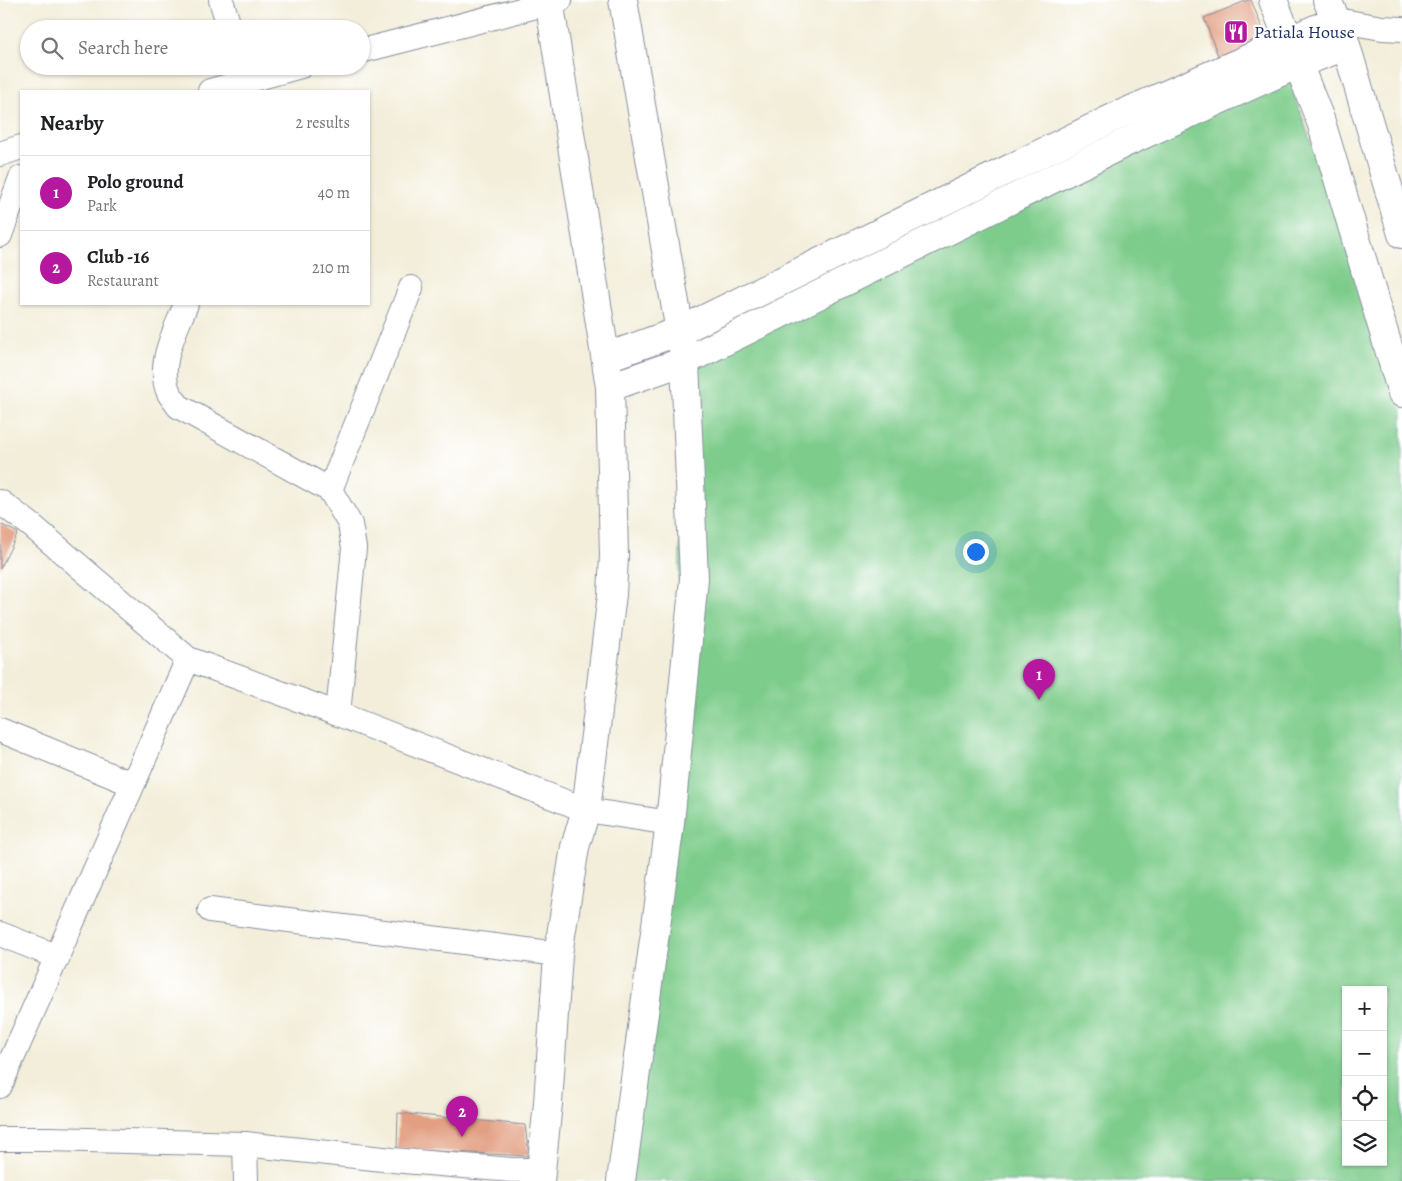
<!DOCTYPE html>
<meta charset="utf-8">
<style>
:root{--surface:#fff;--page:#f2f2f2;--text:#202124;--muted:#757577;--line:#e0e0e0;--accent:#b5179e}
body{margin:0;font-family:Alegreya,serif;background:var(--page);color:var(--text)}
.controls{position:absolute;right:15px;bottom:15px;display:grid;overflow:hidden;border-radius:0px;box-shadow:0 1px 4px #0004}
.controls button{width:45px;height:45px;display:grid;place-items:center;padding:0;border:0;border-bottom:1px solid var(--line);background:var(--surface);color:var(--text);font:25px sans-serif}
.you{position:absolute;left:975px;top:551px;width:18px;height:18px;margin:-12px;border:4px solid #fff;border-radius:50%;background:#1a73e8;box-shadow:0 0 0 8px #1a73e833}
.badge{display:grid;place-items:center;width:32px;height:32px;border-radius:50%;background:var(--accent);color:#fff;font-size:16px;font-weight:700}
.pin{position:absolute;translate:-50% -41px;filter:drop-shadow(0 1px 2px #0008)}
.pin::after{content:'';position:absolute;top:26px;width:18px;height:15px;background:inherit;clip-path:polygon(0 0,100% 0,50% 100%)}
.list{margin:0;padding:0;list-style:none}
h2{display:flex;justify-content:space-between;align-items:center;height:65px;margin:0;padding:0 20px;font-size:21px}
h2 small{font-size:16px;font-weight:400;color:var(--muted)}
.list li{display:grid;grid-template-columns:32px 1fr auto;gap:15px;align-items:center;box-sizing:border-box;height:75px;padding:0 20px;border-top:1px solid var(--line)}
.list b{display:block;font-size:19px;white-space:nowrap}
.list p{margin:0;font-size:16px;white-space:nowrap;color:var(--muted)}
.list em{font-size:16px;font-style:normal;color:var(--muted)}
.icon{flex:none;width:28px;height:28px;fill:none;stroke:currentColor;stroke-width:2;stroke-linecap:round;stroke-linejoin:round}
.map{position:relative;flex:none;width:1402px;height:1181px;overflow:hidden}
.search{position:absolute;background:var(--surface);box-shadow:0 1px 4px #0004;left:20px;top:20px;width:350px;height:55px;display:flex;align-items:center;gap:12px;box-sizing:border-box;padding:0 18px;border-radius:28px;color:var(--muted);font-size:19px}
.panel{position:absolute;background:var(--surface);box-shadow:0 1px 4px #0004;left:20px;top:90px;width:350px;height:215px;border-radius:0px}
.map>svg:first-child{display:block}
.green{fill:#7ecc8b;stroke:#4c7e74;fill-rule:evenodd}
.building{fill:#e29f82}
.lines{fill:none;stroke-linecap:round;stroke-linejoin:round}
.street-casing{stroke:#878e9c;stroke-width:26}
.secondary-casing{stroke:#878e9c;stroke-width:30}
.primary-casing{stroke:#878e9c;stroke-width:30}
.street{stroke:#fff;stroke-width:24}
.secondary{stroke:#fff;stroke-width:28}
.primary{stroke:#fff;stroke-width:28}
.labels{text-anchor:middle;stroke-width:4.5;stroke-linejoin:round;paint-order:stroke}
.poi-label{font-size:18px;fill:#1b2f5e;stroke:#fff;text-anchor:start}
</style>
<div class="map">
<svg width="1402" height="1181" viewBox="0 0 1402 1181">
<rect width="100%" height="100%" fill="#fff"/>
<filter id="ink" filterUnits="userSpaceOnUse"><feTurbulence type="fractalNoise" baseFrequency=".02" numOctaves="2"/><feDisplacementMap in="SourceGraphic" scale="10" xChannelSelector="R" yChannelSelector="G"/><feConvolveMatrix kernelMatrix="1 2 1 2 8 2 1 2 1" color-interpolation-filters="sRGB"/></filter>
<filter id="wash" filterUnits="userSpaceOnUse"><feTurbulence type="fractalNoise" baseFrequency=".0096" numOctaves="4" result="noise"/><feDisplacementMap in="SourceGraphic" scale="20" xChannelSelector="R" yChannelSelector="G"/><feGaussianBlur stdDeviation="1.12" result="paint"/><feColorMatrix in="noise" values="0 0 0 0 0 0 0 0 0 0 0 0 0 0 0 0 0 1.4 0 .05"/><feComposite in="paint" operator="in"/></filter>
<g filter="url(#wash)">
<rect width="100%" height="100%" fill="#f3eeda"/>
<path class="green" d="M1287 72 1402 410V1181H621L674 783 685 361ZM1346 990H1383V1162H1346Z"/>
<g id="blocks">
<g class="building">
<polygon points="1248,0 1251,0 1269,45 1221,64 1204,18"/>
<polygon points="0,524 18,533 0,569"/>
<polygon points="398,1113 525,1125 529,1156 397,1149"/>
</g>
</g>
</g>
<g filter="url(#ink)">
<use href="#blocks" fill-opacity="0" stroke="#878e9c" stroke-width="1"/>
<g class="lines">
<defs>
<g id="street">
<polyline points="221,0 230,29"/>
<polyline points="1336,20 1382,28 1402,29"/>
<polyline points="361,51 560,0"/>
<polyline points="210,91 301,66"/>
<polyline points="0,154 21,147"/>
<polyline points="0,235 21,178"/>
<path d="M186 304C176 330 156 365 169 393 172 398 176 402 178 406L330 490 350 524 354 548 338 714 586 810 670 823"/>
<polyline points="330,490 411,288"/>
<polyline points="0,502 31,525 188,659 0,1086"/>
<polyline points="188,659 338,714"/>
<polyline points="0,730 132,784"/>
<polyline points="210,910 558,954"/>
<polyline points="0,934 58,957"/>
<polyline points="0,1139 48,1139 245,1144 392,1160 512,1170 540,1170"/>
<polyline points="245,1144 246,1181"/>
</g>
<g id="secondary">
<polyline points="1273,0 1321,122 1402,393"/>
<polyline points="1327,0 1343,35 1402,234"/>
<polyline points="607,357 680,331 1115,117 1336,20"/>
<polyline points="610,387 685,361 1127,142 1298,64 1346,46"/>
</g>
<g id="primary">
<polyline points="540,1181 548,1103 558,954 575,847 586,810 612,594 614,556 610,387 549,0"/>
<polyline points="621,1181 670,823 694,579 685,361 623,0"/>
</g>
</defs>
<use href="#street" class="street-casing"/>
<use href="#secondary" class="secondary-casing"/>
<use href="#primary" class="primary-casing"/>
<use href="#street" class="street"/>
<use href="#secondary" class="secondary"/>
<use href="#primary" class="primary"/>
</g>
</g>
<defs>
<symbol id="restaurant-square" viewBox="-11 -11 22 22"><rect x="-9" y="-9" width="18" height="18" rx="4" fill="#b5179e" stroke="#fff"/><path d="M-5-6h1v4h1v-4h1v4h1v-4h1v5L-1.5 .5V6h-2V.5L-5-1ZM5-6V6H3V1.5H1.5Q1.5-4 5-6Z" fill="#fff"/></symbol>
</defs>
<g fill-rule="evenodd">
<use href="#restaurant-square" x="1222" y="18" width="28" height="28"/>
</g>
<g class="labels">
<g class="poi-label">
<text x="1254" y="38">Patiala House</text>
</g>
</g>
</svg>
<div class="controls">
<button>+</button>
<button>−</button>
<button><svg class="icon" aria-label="locate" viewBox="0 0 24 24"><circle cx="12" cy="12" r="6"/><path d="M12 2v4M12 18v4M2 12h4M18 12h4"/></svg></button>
<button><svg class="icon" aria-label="layers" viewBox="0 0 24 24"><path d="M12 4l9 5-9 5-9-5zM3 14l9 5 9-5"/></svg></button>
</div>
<div class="you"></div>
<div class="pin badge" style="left:1039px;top:700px">1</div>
<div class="pin badge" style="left:462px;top:1137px">2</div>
<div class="search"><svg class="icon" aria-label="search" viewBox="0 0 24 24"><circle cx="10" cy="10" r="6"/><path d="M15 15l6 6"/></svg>Search here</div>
<section class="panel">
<h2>Nearby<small>2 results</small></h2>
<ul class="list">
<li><span class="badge">1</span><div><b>Polo ground</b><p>Park</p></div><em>40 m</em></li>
<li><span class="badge">2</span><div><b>Club -16</b><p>Restaurant</p></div><em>210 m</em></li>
</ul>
</section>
</div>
